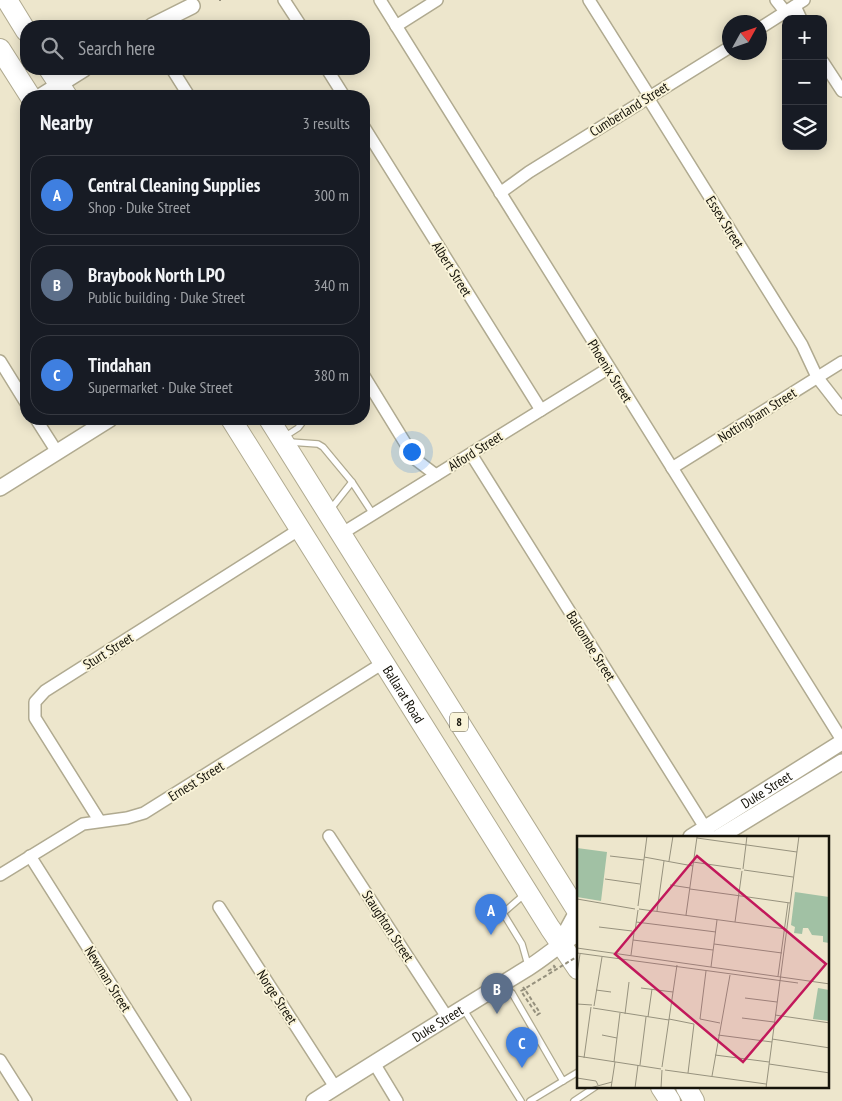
<!DOCTYPE html>
<meta charset="utf-8">
<style>
:root{--surface:#171b24;--page:#242831;--text:#f1f3f6;--muted:#9ea1a6;--line:#363941;--accent:#1a73e8}
body{margin:0;font-family:"PT Sans Narrow",sans-serif;background:var(--page);color:var(--text)}
.controls{position:absolute;right:15px;top:15px;display:grid;overflow:hidden;border-radius:10px;box-shadow:0 2px 12px #0003}
.controls button{width:45px;height:45px;display:grid;place-items:center;padding:0;border:0;border-bottom:1px solid var(--line);background:var(--surface);color:var(--text);font:25px sans-serif}
.compass{position:absolute;left:722px;top:15px;width:45px;height:45px;border-radius:50%;background:var(--surface);box-shadow:0 2px 12px #0003;rotate:50deg}
.you{position:absolute;left:411px;top:451px;width:18px;height:18px;margin:-12px;border:4px solid #fff;border-radius:50%;background:#1a73e8;box-shadow:0 0 0 8px #1a73e833}
.badge{display:grid;place-items:center;width:32px;height:32px;border-radius:50%;background:var(--accent);color:#fff;font-size:16px;font-weight:700}
.pin{position:absolute;translate:-50% -41px;filter:drop-shadow(0 1px 2px #0008)}
.pin::after{content:'';position:absolute;top:26px;width:18px;height:15px;background:inherit;clip-path:polygon(0 0,100% 0,50% 100%)}
.list{margin:0;padding:0;list-style:none}
h2{display:flex;justify-content:space-between;align-items:center;height:65px;margin:0;padding:0 20px;font-size:21px}
h2 small{font-size:16px;font-weight:400;color:var(--muted)}
.list li{display:grid;grid-template-columns:32px 1fr auto;gap:15px;align-items:center;box-sizing:border-box;height:80px;margin:0 10px 10px;padding:0 10px;border:1px solid var(--line);border-radius:20px}
.list b{display:block;font-size:19px;white-space:nowrap}
.list p{margin:0;font-size:16px;white-space:nowrap;color:var(--muted)}
.list em{font-size:16px;font-style:normal;color:var(--muted)}
.icon{flex:none;width:28px;height:28px;fill:none;stroke:currentColor;stroke-width:2;stroke-linecap:round;stroke-linejoin:round}
.map{position:relative;flex:none;width:842px;height:1101px;overflow:hidden}
.search{position:absolute;background:var(--surface);box-shadow:0 2px 12px #0003;left:20px;top:20px;width:350px;height:55px;display:flex;align-items:center;gap:12px;box-sizing:border-box;padding:0 18px;border-radius:20px;color:var(--muted);font-size:19px}
.panel{position:absolute;background:var(--surface);box-shadow:0 2px 12px #0003;left:20px;top:90px;width:350px;height:335px;border-radius:20px}
.map>svg:first-child{display:block}
.lines{fill:none;stroke-linecap:round;stroke-linejoin:round}
.lane-casing{stroke:#b0aa90;stroke-width:8}
.street-casing{stroke:#b0aa90;stroke-width:14}
.secondary-casing{stroke:#b0aa90;stroke-width:18}
.highway-casing{stroke:#b0aa90;stroke-width:22}
.path{stroke:#95907d;stroke-width:2;stroke-dasharray:4 2.5;stroke-linecap:butt}
.lane{stroke:#fff;stroke-width:5.5}
.street{stroke:#fff;stroke-width:11}
.secondary{stroke:#fff;stroke-width:15}
.highway{stroke:#fff;stroke-width:20}
.path-bridge{stroke:#95907d;stroke-width:2;stroke-dasharray:4 2.5;stroke-linecap:butt}
.labels{text-anchor:middle;stroke-width:4;stroke-linejoin:round;paint-order:stroke}
.shield{fill:#faf4d9;stroke:#5a5648;stroke-width:1}
.shield-label{font-size:12px;font-weight:bold;fill:#15130a}
.street-label{font-size:14px;fill:#15130a;stroke:#faf4d9}
.inset-road{fill:none;stroke:#97927e;stroke-width:1}
.view{fill:#c2185b;fill-opacity:0.15;stroke:#c2185b;stroke-width:2.5}
.inset-edge{fill:none;stroke:#15130a;stroke-width:2.5}
</style>
<div class="map">
<svg width="842" height="1101" viewBox="0 0 842 1101">
<rect width="100%" height="100%" fill="#ede6cc"/>
<g class="lines">
<defs>
<g id="lane">
<polyline points="284,437 298,428 305,419"/>
<polyline points="290,442 318,444 323,447 352,482 373,514"/>
<polyline points="330,510 352,482"/>
<polyline points="526,893 503,913 522,944 528,965"/>
<polyline points="502,987 512,993 563,1081 578,1072"/>
<polyline points="464,1010 521,1101"/>
<polyline points="530,1101 563,1081"/>
<polyline points="574,1101 595,1087"/>
</g>
<g id="street">
<polyline points="284,0 301,26"/>
<polyline points="380,0 842,740"/>
<polyline points="589,0 650,97"/>
<polyline points="776,0 791,19"/>
<polyline points="795,6 801,19"/>
<polyline points="396,26 437,0"/>
<polyline points="760,28 804,0"/>
<polyline points="823,62 842,91"/>
<polyline points="172,69 189,96"/>
<polyline points="327,69 344,96"/>
<polyline points="648,98 802,345 817,377 842,409"/>
<polyline points="364,127 541,410"/>
<polyline points="500,193 529,172 730,47"/>
<polyline points="0,361 26,403"/>
<polyline points="364,376 415,459 436,475"/>
<polyline points="36,419 57,452"/>
<polyline points="471,454 711,837"/>
<polyline points="672,468 842,362"/>
<polyline points="341,534 609,368"/>
<polyline points="99,820 35,718 35,702 45,691 300,529"/>
<polyline points="329,836 447,1017"/>
<polyline points="30,856 185,1101"/>
<polyline points="0,875 83,824 127,818 144,813 383,663"/>
<polyline points="219,907 335,1087"/>
<polyline points="0,1060 26,1101"/>
<polyline points="374,1063 397,1101"/>
</g>
<g id="secondary">
<polyline points="152,26 192,6"/>
<polyline points="41,96 84,69"/>
<polyline points="0,488 110,419"/>
<path id="s1" d="M691 837 842 742"/>
<polyline points="719,837 842,762"/>
<polyline points="560,943 578,910"/>
<path id="s2" d="M314 1101C385 1056 456 1012 528 968 546 957 560 943 578 934"/>
</g>
<g id="highway">
<polyline points="7,0 26,31"/>
<polyline points="0,49 30,96"/>
<polyline points="49,69 67,96"/>
<path id="s3" d="M231 419 550 928 578 969"/>
<polyline points="269,419 578,912"/>
<polyline points="661,1087 670,1101"/>
<polyline points="686,1087 694,1101"/>
</g>
</defs>
<use href="#lane" class="lane-casing"/>
<use href="#street" class="street-casing"/>
<use href="#secondary" class="secondary-casing"/>
<use href="#highway" class="highway-casing"/>
<g class="path">
<polyline points="220,0 220,1"/>
<polyline points="548,971 555,967 553,965"/>
<polyline points="523,987 526,991"/>
</g>
<use href="#lane" class="lane"/>
<use href="#street" class="street"/>
<use href="#secondary" class="secondary"/>
<use href="#highway" class="highway"/>
<polyline class="path-bridge" points="526,991 540,1013 537,1015 521,991 578,956"/>
</g>
<g class="labels">
<rect class="shield" x="450" y="712.5" width="18" height="19" rx="4"/>
<g class="shield-label">
<text x="459" y="726">8</text>
</g>
<g class="street-label">
<text transform="translate(629 109) rotate(-32)" y="5">Cumberland Street</text>
<text transform="translate(725 222) rotate(58)" y="5">Essex Street</text>
<text transform="translate(452 269) rotate(58)" y="5">Albert Street</text>
<text transform="translate(610 371) rotate(58)" y="5">Phoenix Street</text>
<text transform="translate(757 415) rotate(-32)" y="5">Nottingham Street</text>
<text transform="translate(475 451) rotate(-32)" y="5">Alford Street</text>
<text transform="translate(591 646) rotate(58)" y="5">Balcombe Street</text>
<text transform="translate(108 651) rotate(-32)" y="5">Sturt Street</text>
<text dy="5" stroke="none"><textPath href="#s3" startOffset="325">Ballarat Road</textPath></text>
<text transform="translate(196 781) rotate(-32)" y="5">Ernest Street</text>
<text dy="5" stroke="none"><textPath href="#s1" startOffset="89">Duke Street</textPath></text>
<text transform="translate(388 926) rotate(57)" y="5">Staughton Street</text>
<text transform="translate(108 979) rotate(58)" y="5">Newman Street</text>
<text transform="translate(277 997) rotate(57)" y="5">Norge Street</text>
<text dy="5" stroke="none"><textPath href="#s2" startOffset="146">Duke Street</textPath></text>
</g>
</g>
<g transform="translate(577 836)">
<rect width="252" height="252" fill="#ede6cc"/>
<path d="M0 12 30 16 24 65 0 61ZM218 56 252 61V107L246 106V100L235 99 231 92H226L225 98 217 97 218 91 214 89ZM241 152 252 154V185L236 183Z" fill="#a1c1a4"/>
<path class="inset-road" d="M120 2 220 16M33 20 67 24M67 21 116 30M92 25 96 0M116 26 164 33M166 33 170 0M167 34 216 41M28 43 63 48M93 49 113 52M113 53 157 59M157 59 213 67M0 63 58 73M61 70 70 0M62 73 209 93M80 75 87 25M109 79 120 1M59 86 139 96M158 86 165 35M22 91 55 95M58 95 61 74M56 104 136 114M137 108 205 117M0 112 253 148M0 117 221 147M54 119 57 97M134 131 140 84M129 135 123 183 143 187M0 138 3 118M201 140 211 67M64 152 96 156M19 154 34 156M168 162 200 166M0 168 15 169M17 170 25 121M16 172 92 184M48 178 52 146M198 179 253 187M71 181 75 153M165 182 197 186M92 183 117 188 111 237M25 199 40 202M141 199 195 206M195 203 253 212M138 219 192 226M0 220 84 233M7 222 14 171M37 226 43 177M192 228 253 237M63 229 69 181M85 231 100 129M88 234 189 248M135 240 153 139M0 242 19 245 21 249M13 252 35 246M34 252 38 226M58 252 61 229M84 252 85 234M189 252 222 0"/>
<path class="view" d="M120 20 249 128 166 226 38 118Z"/>
<rect width="252" height="252" class="inset-edge"/>
</g>
</svg>
<div class="controls">
<button>+</button>
<button>−</button>
<button><svg class="icon" aria-label="layers" viewBox="0 0 24 24"><path d="M12 4l9 5-9 5-9-5zM3 14l9 5 9-5"/></svg></button>
</div>
<svg class="compass" viewBox="-18 -18 36 36"><path d="M0-13l5 13h-10z" fill="#e53935"/><path d="M0 13l5-13h-10z" fill="#9ea1a6"/></svg>
<div class="you"></div>
<div class="pin badge" style="left:491px;top:935px;background:#3f7fe0">A</div>
<div class="pin badge" style="left:497px;top:1014px;background:#5c6f8a">B</div>
<div class="pin badge" style="left:522px;top:1068px;background:#3f7fe0">C</div>
<div class="search"><svg class="icon" aria-label="search" viewBox="0 0 24 24"><circle cx="10" cy="10" r="6"/><path d="M15 15l6 6"/></svg>Search here</div>
<section class="panel">
<h2>Nearby<small>3 results</small></h2>
<ul class="list">
<li><span class="badge" style="background:#3f7fe0">A</span><div><b>Central Cleaning Supplies</b><p>Shop · Duke Street</p></div><em>300 m</em></li>
<li><span class="badge" style="background:#5c6f8a">B</span><div><b>Braybook North LPO</b><p>Public building · Duke Street</p></div><em>340 m</em></li>
<li><span class="badge" style="background:#3f7fe0">C</span><div><b>Tindahan</b><p>Supermarket · Duke Street</p></div><em>380 m</em></li>
</ul>
</section>
</div>
